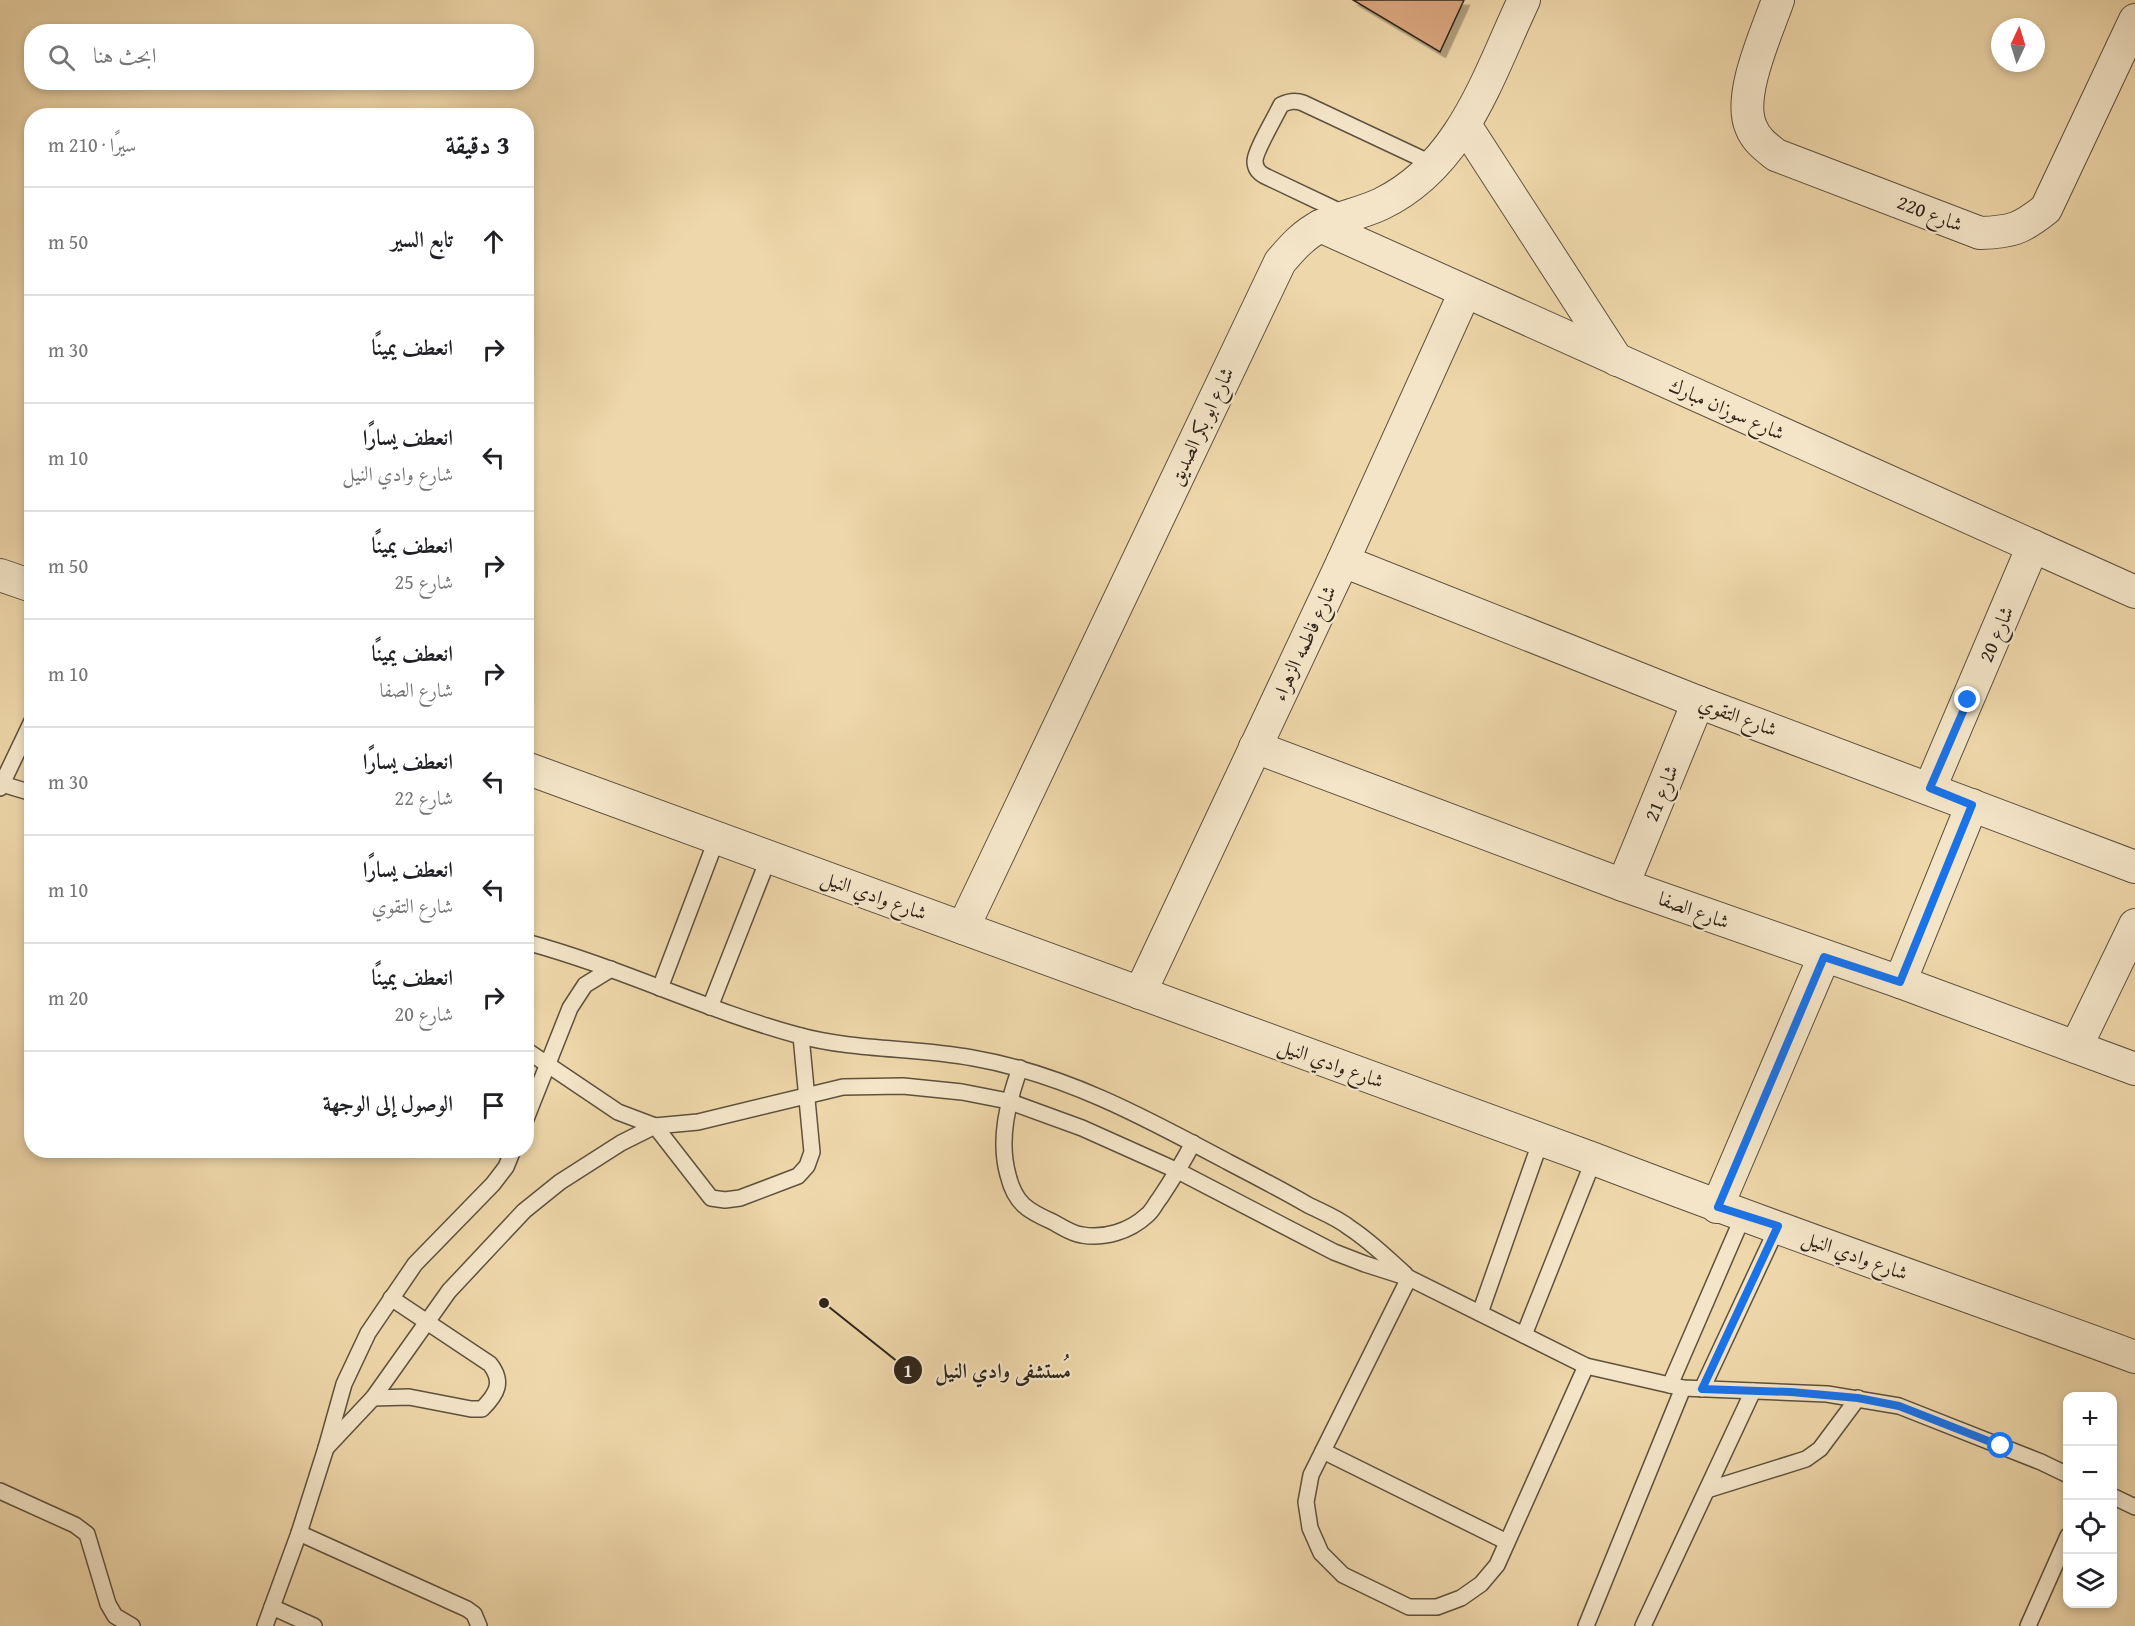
<!DOCTYPE html>
<html lang="ar">
<meta charset="utf-8">
<style>
:root{--surface:#fff;--page:#f2f2f2;--text:#202124;--muted:#757577;--line:#e0e0e0}
body{margin:0;font-family:"Gentium Book Plus",Amiri,serif;background:var(--page);color:var(--text);direction:rtl}
.controls{position:absolute;right:18px;bottom:18px;display:grid;overflow:hidden;border-radius:12px;box-shadow:0 3px 9px #0003}
.controls button{width:54px;height:54px;display:grid;place-items:center;padding:0;border:0;border-bottom:2px solid var(--line);background:var(--surface);color:var(--text);font:30px sans-serif}
.compass{position:absolute;left:1991px;top:18px;width:54px;height:54px;border-radius:50%;background:var(--surface);box-shadow:0 3px 9px #0003;rotate:4deg}
.stop{position:absolute;width:18px;height:18px;margin:-14px;border:4px solid #1a73e8;border-radius:50%;background:#fff}
.stop.end{background:#1a73e8;border-color:#fff;box-shadow:0 2px 6px #0008}
.list{margin:0;padding:0;list-style:none}
h2{display:flex;justify-content:space-between;align-items:center;height:78px;margin:0;padding:0 24px;font-size:26px}
h2 small{font-size:20px;font-weight:400;color:var(--muted)}
.list li{display:grid;grid-template-columns:39px 1fr auto;gap:18px;align-items:center;box-sizing:border-box;height:108px;padding:0 24px;border-top:2px solid var(--line)}
.list b{display:block;font-size:22px;white-space:nowrap}
.list p{margin:0;font-size:20px;white-space:nowrap;color:var(--muted)}
.list em{font-size:20px;font-style:normal;color:var(--muted)}
.icon{flex:none;width:33px;height:33px;fill:none;stroke:currentColor;stroke-width:2;stroke-linecap:round;stroke-linejoin:round}
.map{position:relative;flex:none;width:2135px;height:1626px;overflow:hidden;direction:ltr}
.search{position:absolute;background:var(--surface);box-shadow:0 3px 9px #0003;left:24px;top:24px;width:510px;height:66px;display:flex;align-items:center;gap:15px;box-sizing:border-box;padding:0 21px;border-radius:24px;color:var(--muted);font-size:22px}
.panel{position:absolute;background:var(--surface);box-shadow:0 3px 9px #0003;left:24px;top:108px;width:510px;height:1050px;border-radius:24px;direction:rtl}
.map>svg:first-child{display:block}
.building{fill:#daa67f;stroke:#2e2419;stroke-width:1.5;filter:url(#shadow)}
.lines{fill:none;stroke-linecap:round;stroke-linejoin:round}
.lane-casing{stroke:#5e513d;stroke-width:18}
.street-casing{stroke:#5e513d;stroke-width:34}
.lane{stroke:#f4e5c8;stroke-width:15}
.street{stroke:#f4e5c8;stroke-width:32}
.route{stroke:#1a73e8;stroke-width:8}
.labels{text-anchor:middle;stroke-width:4.5;stroke-linejoin:round;paint-order:stroke}
.street-label{font-size:20px;fill:#2e2419;stroke:#f4e5c8}
.leader{fill:none;stroke:#2e2419;stroke-width:2}
.callout-dot{fill:#2e2419;stroke:#f4e5c8;stroke-width:2}
.mark-label{font-size:18px;text-anchor:middle;font-weight:bold;fill:#fff}
.callout-label{font-size:21px;text-anchor:middle;font-weight:bold;fill:#2e2419;stroke:#f4e5c8;stroke-width:4.5;stroke-linejoin:round;paint-order:stroke}
</style>
<div class="map">
<svg width="2135" height="1626" viewBox="0 0 2135 1626">
<defs>
<filter id="shadow"><feDropShadow dx="5.5" dy="5.5" stdDeviation="0" flood-color="#0004"/></filter>
</defs>
<rect width="100%" height="100%" fill="#eed7aa"/>
<filter id="stains"><feTurbulence type="fractalNoise" baseFrequency=".00333" numOctaves="4"/><feColorMatrix values="0 0 0 0 .2 0 0 0 0 .09 0 0 0 0 .02 0 0 0 .5 -.17"/></filter>
<radialGradient id="worn" r=".72"><stop offset=".6" stop-color="#630" stop-opacity="0"/><stop offset="1" stop-color="#630" stop-opacity=".3"/></radialGradient>
<polygon class="building" points="1353,0 1464,0 1440,52"/>
<g class="lines">
<defs>
<g id="lane">
<path d="M1345 214 1265 176C1259 173 1255 168 1255 161 1255 151 1276 116 1281 105 1289 101 1295 100 1303 103L1435 165"/>
<polyline points="2,784 32,793"/>
<polyline points="0,788 32,721"/>
<path d="M526 942C619 967 705 1010 797 1035 855 1051 915 1047 973 1058 1065 1074 1146 1118 1228 1162 1255 1176 1282 1190 1308 1205 1322 1212 1338 1218 1350 1228 1370 1241 1387 1258 1405 1274"/>
<polyline points="660,988 717,838"/>
<polyline points="710,1007 769,857"/>
<polyline points="526,1050 618,1112 655,1126 698,1122 843,1087 903,1086 962,1092 1008,1101 1082,1128 1178,1171 1334,1252 1365,1264 1409,1278 1586,1366 1683,1388 1827,1394 1899,1406 2041,1462 2068,1475"/>
<path d="M1020 1068C1008 1102 998 1139 1008 1175 1015 1204 1028 1211 1053 1222 1062 1227 1072 1234 1082 1235 1104 1239 1130 1231 1146 1216 1152 1212 1155 1204 1160 1198 1172 1180 1183 1162 1193 1143"/>
<polyline points="526,1119 570,1008 585,985 611,969"/>
<polyline points="1409,1278 1311,1475 1306,1502 1310,1528 1321,1553 1343,1575 1409,1607 1437,1607 1461,1598 1481,1584 1497,1565 1586,1366"/>
<polyline points="1480,1313 1541,1140"/>
<polyline points="1524,1335 1594,1159"/>
<polyline points="1670,1385 1744,1214"/>
<polyline points="1702,1389 1778,1226"/>
<path d="M373 1398 409 1397 471 1409H482C497 1394 504 1382 490 1364L391 1298"/>
<polyline points="326,1448 373,1398 449,1291 524,1211 560,1182 621,1143 655,1126 711,1198 725,1200 740,1198 798,1176 807,1166 812,1152 801,1036"/>
<polyline points="1323,1451 1507,1542"/>
<polyline points="1707,1490 1806,1459 1820,1449 1858,1398"/>
<polyline points="0,1491 75,1525 87,1534 108,1604 115,1616 132,1626"/>
<polyline points="2112,1496 2135,1507"/>
<polyline points="299,1533 467,1609 474,1614 479,1626"/>
<polyline points="272,1607 314,1626"/>
<polyline points="265,1626 299,1533 326,1448 344,1384 368,1333 415,1264 493,1184 506,1167 513,1150"/>
<polyline points="1586,1626 1683,1388"/>
<polyline points="1643,1626 1753,1391"/>
<polyline points="2028,1626 2068,1536"/>
</g>
<g id="street">
<path d="M1778 0C1767 32 1737 96 1751 127 1756 140 1766 147 1776 155L1980 233C2012 232 2021 229 2046 209L2135 20"/>
<polyline points="1465,125 1617,360"/>
<polyline points="1320,226 2135,592"/>
<polyline points="1343,561 1698,702 2135,867"/>
<polyline points="0,575 32,586"/>
<polyline points="1255,747 1623,885 1900,982 2135,1069"/>
<path d="M526 768 1594 1159C1773 1228 1955 1291 2135 1357"/>
<polyline points="1930,788 2033,546"/>
<polyline points="1623,885 1698,702"/>
<path d="M963 928 1280 262C1292 248 1304 234 1321 226 1340 217 1362 213 1381 204 1462 165 1488 76 1524 0"/>
<polyline points="1900,982 1972,805"/>
<polyline points="1140,993 1343,561 1465,292"/>
<polyline points="2076,1047 2135,925"/>
<polyline points="1717,1207 1824,957"/>
</g>
</defs>
<use href="#lane" class="lane-casing"/>
<use href="#street" class="street-casing"/>
<use href="#lane" class="lane"/>
<use href="#street" class="street"/>
</g>
<g class="lines">
<polyline class="route" points="1968,700 1930,788 1972,805 1900,982 1824,957 1718,1207 1778,1226 1702,1389 1791,1392 1858,1398 1899,1406 2001,1446"/>
</g>
<g class="labels">
<g class="street-label">
<text transform="translate(1930 213) rotate(21)" y="7">شارع 220</text>
<text transform="translate(1727 409) rotate(24)" y="7">شارع سوزان مبارك</text>
<text transform="translate(1201 426) rotate(-65)" y="7">شارع ابو بكر الصديق</text>
<text transform="translate(1996 634) rotate(-67)" y="7">شارع 20</text>
<text transform="translate(1304 643) rotate(-65)" y="7">شارع فاطمه الزهراء</text>
<text transform="translate(1738 716) rotate(20)" y="7">شارع التقوي</text>
<text transform="translate(1661 793) rotate(-68)" y="7">شارع 21</text>
<text transform="translate(874 895) rotate(20)" y="7">شارع وادي النيل</text>
<text transform="translate(1694 910) rotate(20)" y="7">شارع الصفا</text>
<text transform="translate(1331 1063) rotate(20)" y="7">شارع وادي النيل</text>
<text transform="translate(1855 1255) rotate(20)" y="7">شارع وادي النيل</text>
</g>
</g>
<path class="leader" d="M824 1303L908 1370"/>
<g class="callout-dot">
<circle cx="824" cy="1303" r="6"/>
<circle cx="908" cy="1370" r="15"/>
</g>
<g class="mark-label">
<text x="908" y="1377">1</text>
</g>
<g class="callout-label">
<text x="1003" y="1378">مُستشفى وادي النيل</text>
</g>
<rect width="100%" height="100%" filter="url(#stains)"/>
<rect width="100%" height="100%" fill="url(#worn)"/>
</svg>
<div class="controls">
<button>+</button>
<button>−</button>
<button><svg class="icon" aria-label="locate" viewBox="0 0 24 24"><circle cx="12" cy="12" r="6"/><path d="M12 2v4M12 18v4M2 12h4M18 12h4"/></svg></button>
<button><svg class="icon" aria-label="layers" viewBox="0 0 24 24"><path d="M12 4l9 5-9 5-9-5zM3 14l9 5 9-5"/></svg></button>
</div>
<svg class="compass" viewBox="-18 -18 36 36"><path d="M0-13l5 13h-10z" fill="#e53935"/><path d="M0 13l5-13h-10z" fill="#757577"/></svg>
<div class="stop" style="left:2001px;top:1446px"></div>
<div class="stop end" style="left:1968px;top:700px"></div>
<div class="search"><svg class="icon" aria-label="search" viewBox="0 0 24 24"><circle cx="10" cy="10" r="6"/><path d="M15 15l6 6"/></svg>ابحث هنا</div>
<section class="panel">
<h2>3 دقيقة<small>سيرًا · 210 m</small></h2>
<ul class="list">
<li><svg class="icon" aria-label="ahead" viewBox="0 0 24 24"><path d="M12 20V5M6 11l6-6 6 6"/></svg><div><b>تابع السير</b></div><em>50 m</em></li>
<li><svg class="icon" aria-label="right" viewBox="0 0 24 24"><path d="M7 20v-9h11M14 6l5 5-5 5"/></svg><div><b>انعطف يمينًا</b></div><em>30 m</em></li>
<li><svg class="icon" aria-label="left" viewBox="0 0 24 24"><path d="M17 20v-9H6M10 6l-5 5 5 5"/></svg><div><b>انعطف يسارًا</b><p>شارع وادي النيل</p></div><em>10 m</em></li>
<li><svg class="icon" aria-label="right" viewBox="0 0 24 24"><path d="M7 20v-9h11M14 6l5 5-5 5"/></svg><div><b>انعطف يمينًا</b><p>شارع 25</p></div><em>50 m</em></li>
<li><svg class="icon" aria-label="right" viewBox="0 0 24 24"><path d="M7 20v-9h11M14 6l5 5-5 5"/></svg><div><b>انعطف يمينًا</b><p>شارع الصفا</p></div><em>10 m</em></li>
<li><svg class="icon" aria-label="left" viewBox="0 0 24 24"><path d="M17 20v-9H6M10 6l-5 5 5 5"/></svg><div><b>انعطف يسارًا</b><p>شارع 22</p></div><em>30 m</em></li>
<li><svg class="icon" aria-label="left" viewBox="0 0 24 24"><path d="M17 20v-9H6M10 6l-5 5 5 5"/></svg><div><b>انعطف يسارًا</b><p>شارع التقوي</p></div><em>10 m</em></li>
<li><svg class="icon" aria-label="right" viewBox="0 0 24 24"><path d="M7 20v-9h11M14 6l5 5-5 5"/></svg><div><b>انعطف يمينًا</b><p>شارع 20</p></div><em>20 m</em></li>
<li><svg class="icon" aria-label="arrive" viewBox="0 0 24 24"><path d="M6 21V4h12l-3 4 3 4H6"/></svg><div><b>الوصول إلى الوجهة</b></div></li>
</ul>
</section>
</div>
